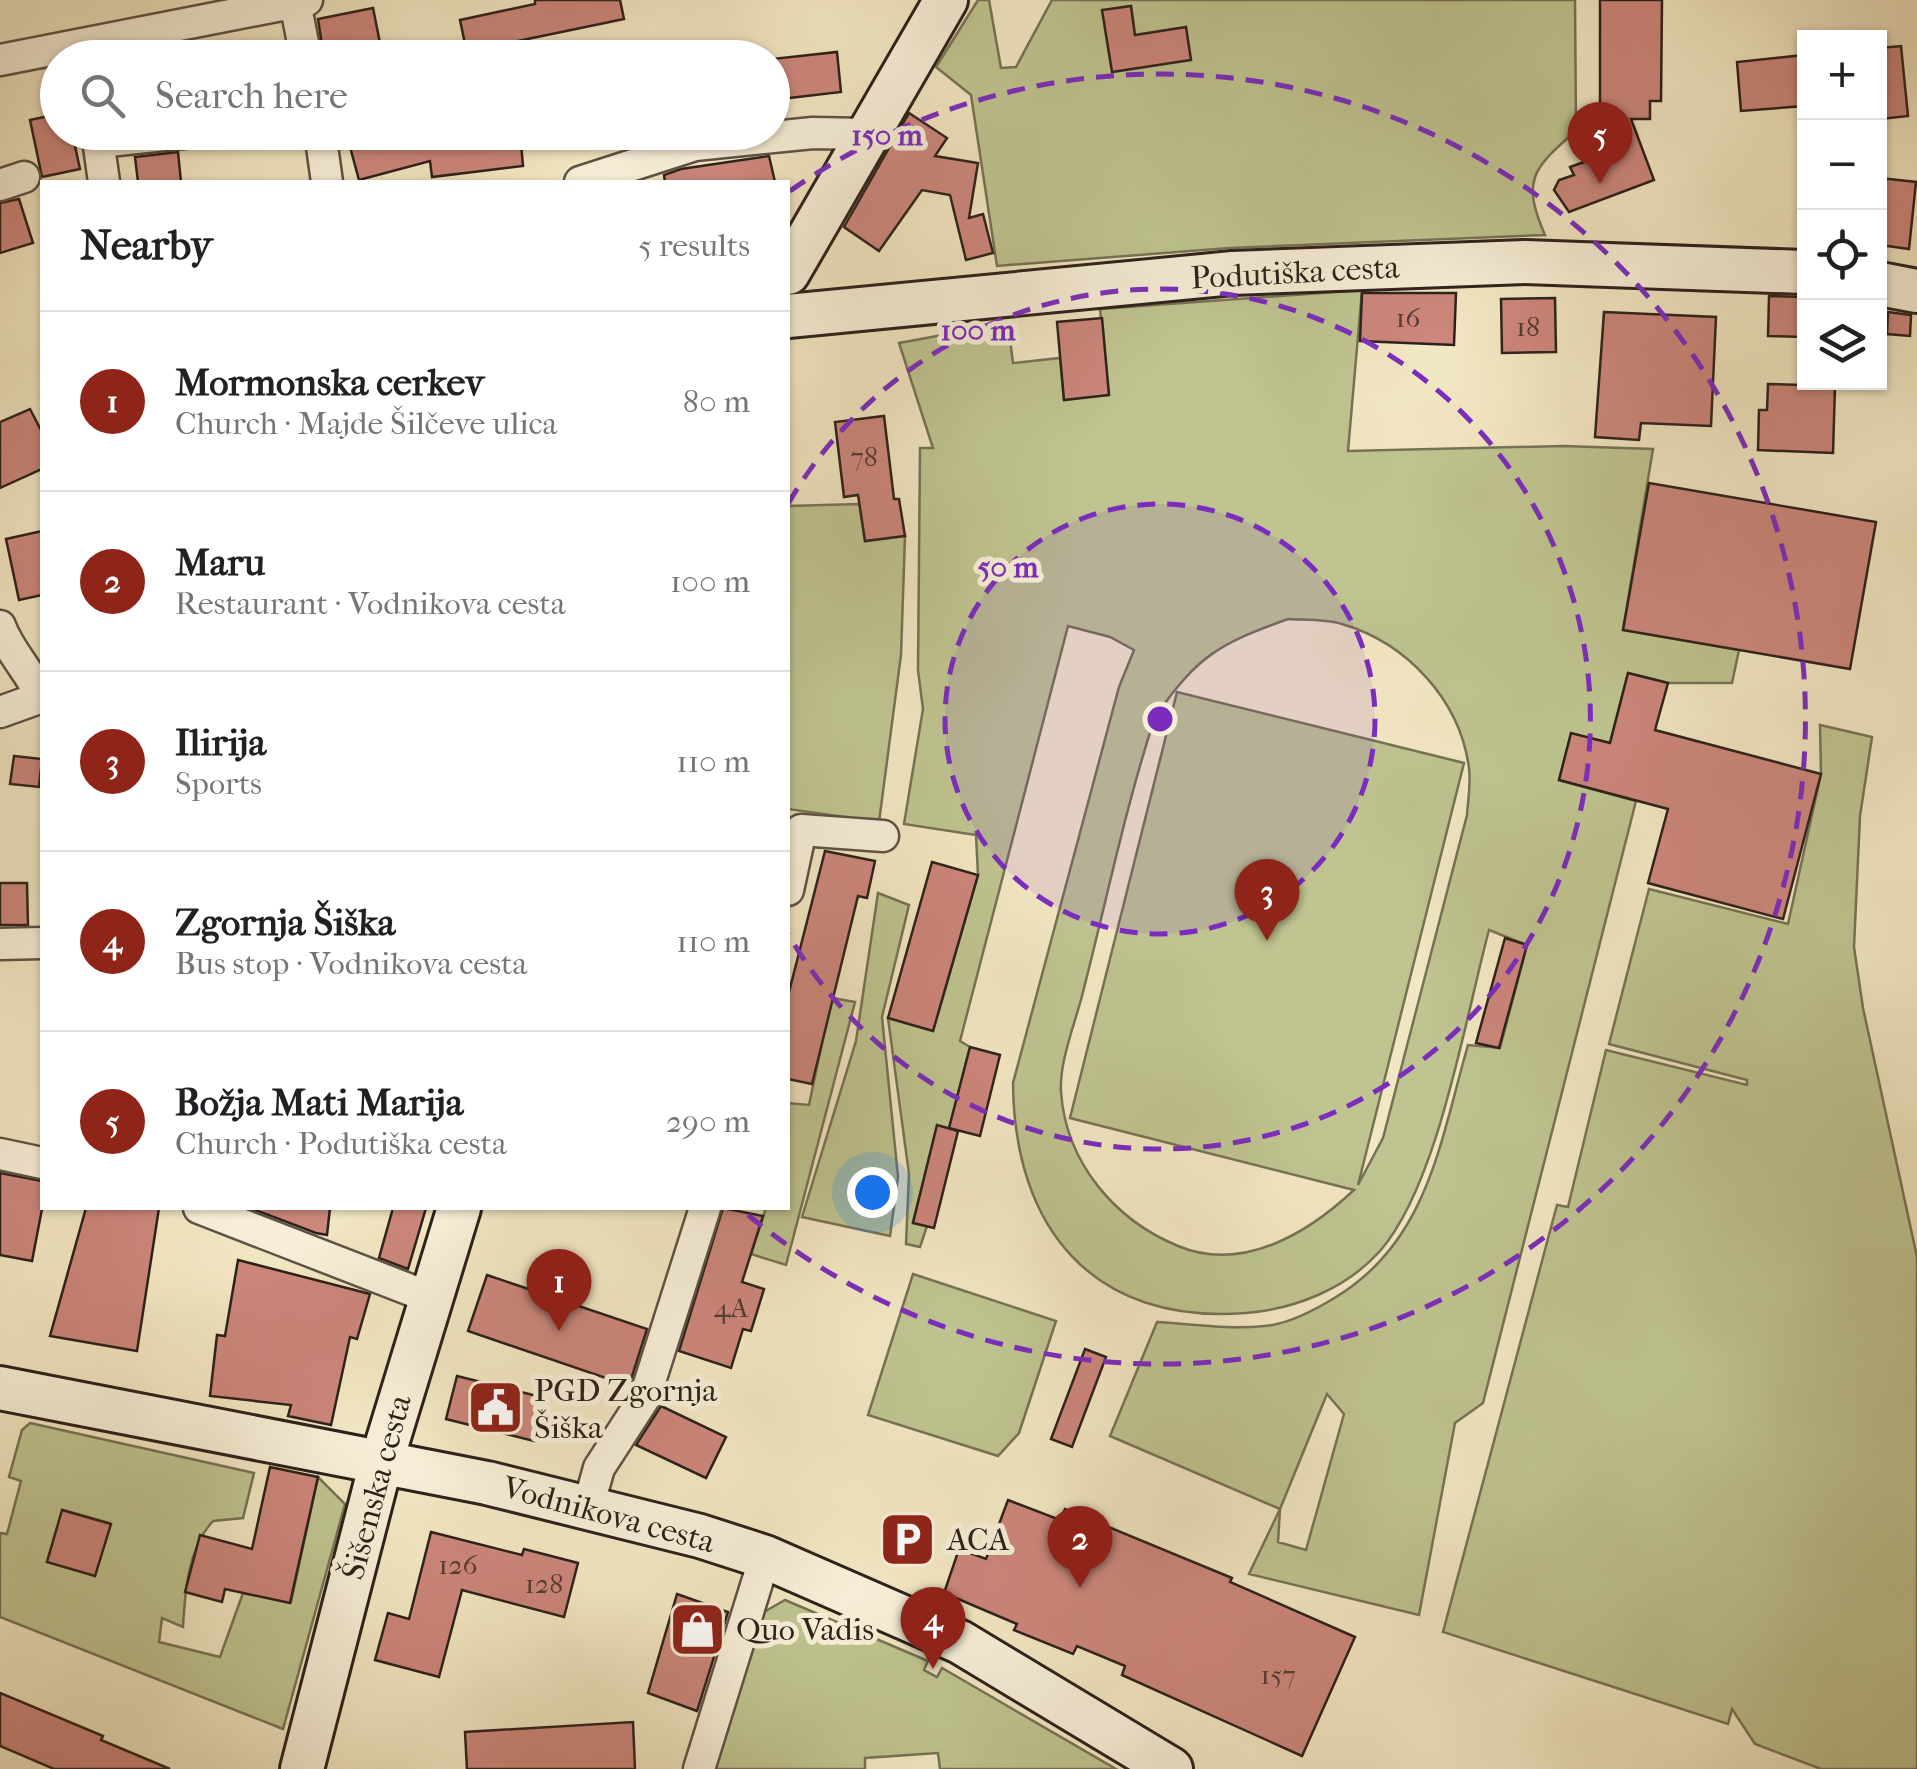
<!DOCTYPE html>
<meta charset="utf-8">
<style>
:root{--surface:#fff;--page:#f2f2f2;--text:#202124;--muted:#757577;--line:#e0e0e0;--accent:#8f2418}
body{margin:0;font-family:"IM FELL French Canon",serif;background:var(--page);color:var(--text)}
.controls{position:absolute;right:30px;top:30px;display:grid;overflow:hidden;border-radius:0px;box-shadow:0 2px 8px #0004}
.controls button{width:90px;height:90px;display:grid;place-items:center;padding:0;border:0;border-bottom:2px solid var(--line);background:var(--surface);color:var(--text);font:50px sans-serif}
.you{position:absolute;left:872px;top:1192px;width:35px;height:35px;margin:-25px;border:8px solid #fff;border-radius:50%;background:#1a73e8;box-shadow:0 0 0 15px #1a73e833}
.badge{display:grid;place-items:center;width:65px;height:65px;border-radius:50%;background:var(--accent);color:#fff;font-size:32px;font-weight:700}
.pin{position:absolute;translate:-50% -82px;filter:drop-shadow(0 2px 5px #0008)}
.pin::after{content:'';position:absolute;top:52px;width:35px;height:30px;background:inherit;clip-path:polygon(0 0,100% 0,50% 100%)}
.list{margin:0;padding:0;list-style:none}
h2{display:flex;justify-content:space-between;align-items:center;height:130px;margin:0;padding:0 40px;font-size:42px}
h2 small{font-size:32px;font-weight:400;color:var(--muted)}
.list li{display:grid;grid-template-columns:65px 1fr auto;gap:30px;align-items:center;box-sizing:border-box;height:180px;padding:0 40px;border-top:2px solid var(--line)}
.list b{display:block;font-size:38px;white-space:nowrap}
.list p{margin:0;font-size:32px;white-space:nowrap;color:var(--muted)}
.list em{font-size:32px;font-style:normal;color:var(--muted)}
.icon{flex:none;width:55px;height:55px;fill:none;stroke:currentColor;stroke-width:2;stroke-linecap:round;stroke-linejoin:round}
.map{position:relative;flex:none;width:1917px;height:1769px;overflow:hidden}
.search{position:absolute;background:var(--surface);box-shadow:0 2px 8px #0004;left:40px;top:40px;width:750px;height:110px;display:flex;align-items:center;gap:25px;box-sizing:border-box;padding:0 35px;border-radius:55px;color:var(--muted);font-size:38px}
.panel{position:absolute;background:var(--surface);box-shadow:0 2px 8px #0004;left:40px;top:180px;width:750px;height:1030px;border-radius:0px}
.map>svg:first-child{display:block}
.green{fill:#bfc490;stroke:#767255;stroke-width:2.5;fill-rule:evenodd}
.building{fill:#cc867c;stroke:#2c211a;stroke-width:2.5}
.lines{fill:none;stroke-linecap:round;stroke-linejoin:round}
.street-casing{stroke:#5e5244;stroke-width:35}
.secondary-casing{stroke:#2c211a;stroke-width:48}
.street{stroke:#f7efd8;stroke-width:30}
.secondary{stroke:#f7efd8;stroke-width:42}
.ring{fill:none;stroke:#7b2cbf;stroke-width:5;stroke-dasharray:18 12}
.labels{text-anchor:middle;stroke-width:10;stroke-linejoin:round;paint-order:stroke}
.number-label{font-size:28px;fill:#543a32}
.street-label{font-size:32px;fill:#2c211a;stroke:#f7efd8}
.poi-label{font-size:32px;fill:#2c211a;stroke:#f7efd8;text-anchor:start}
.centre{fill:#7b2cbf;stroke:#f7efd8;stroke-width:5}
.ring-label{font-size:30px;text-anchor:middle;font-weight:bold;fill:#7b2cbf;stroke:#f7efd8;stroke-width:10;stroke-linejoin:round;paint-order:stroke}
</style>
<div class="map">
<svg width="1917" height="1769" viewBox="0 0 1917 1769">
<rect width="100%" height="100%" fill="#f2e7c3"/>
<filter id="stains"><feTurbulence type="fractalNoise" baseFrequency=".002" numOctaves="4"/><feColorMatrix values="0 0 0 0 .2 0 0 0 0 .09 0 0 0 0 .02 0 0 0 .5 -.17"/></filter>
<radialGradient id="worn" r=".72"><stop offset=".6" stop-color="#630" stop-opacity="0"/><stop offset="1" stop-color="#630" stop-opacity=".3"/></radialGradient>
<g class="green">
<path d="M978 0H989L1001 68 1016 67 1052 0H1575L1576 131C1533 168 1521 180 1545 235L1229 248 997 266 971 95 936 67Z"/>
<path d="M1362 290 1348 451 1563 446 1653 449 1623 630 1739 650 1732 683H1668L1628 673 1610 743 1571 734 1559 780 1636 801 1483 1403 1455 1423 1419 1615 1249 1574 1280 1509 1110 1436 1157 1322C1192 1324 1229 1330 1265 1326 1289 1324 1315 1310 1336 1297 1428 1241 1440 1142 1468 1045L1500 1048 1527 945 1489 930C1465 1019 1438 1185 1380 1251 1346 1289 1295 1309 1246 1313 1093 1325 1014 1228 1013 1083L1119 687 1134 650 1110 637 1068 626 960 1041 970 1047 949 1129 937 1126 913 1222 927 1226 920 1247 906 1244 909 1174 888 1018 933 1031 978 875 976 835 904 824 923 709 918 670 920 448H933L899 343 1008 323 1013 363 1060 358 1064 399 1108 395 1100 309ZM1288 619C1306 620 1326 619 1342 624 1407 643 1460 700 1469 768 1471 783 1468 800 1467 815L1383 1138 1358 1185 1464 763 1177 692 1070 1118 1354 1190C1308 1233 1243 1273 1178 1246 1115 1220 1066 1163 1061 1092 1059 1060 1077 1019 1084 988 1107 898 1126 805 1155 717 1198 655 1219 644 1288 619ZM1327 1394 1344 1414 1306 1550 1278 1542 1280 1509Z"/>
<polygon points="860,504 865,541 905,536 901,655 879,822 788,809 788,506"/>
<polygon points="1820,725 1872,737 1860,816 1854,947 1863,1008 1917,1257 1917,1769 1821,1769 1755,1744 1732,1709 1728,1724 1443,1632 1557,1205 1568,1207 1606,1050 1747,1085 1747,1080 1609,1044 1649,889 1788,924 1821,774"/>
<polygon points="878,893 909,905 882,1017 898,1177 890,1236 802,1217 856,1041"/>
<polygon points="788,990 855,1002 786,1265 751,1254 766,1208 788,1208 788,1103 809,1105 828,1014 788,1005"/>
<polygon points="913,1274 1056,1321 1019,1433 998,1456 868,1415"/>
<path d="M30 1423 254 1473 243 1518 213 1521C188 1548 185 1591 183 1627L162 1618 159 1642 220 1657 243 1593 291 1602 318 1477 345 1504 283 1729 0 1617V1533L7 1534 21 1481 9 1477 22 1430ZM63 1510 110 1523 95 1576 47 1562Z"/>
<polygon points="785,1600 928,1661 924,1670 937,1677 942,1668 1116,1769 940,1769 938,1753 865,1758 865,1769 707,1769 764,1612"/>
</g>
<g class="building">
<polygon points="535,0 620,0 624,19 518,41 521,58 468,58 460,20 535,4"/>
<polygon points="1600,0 1662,0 1661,101 1650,101 1650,119 1631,119 1654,180 1569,212 1554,190 1559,180 1574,175 1570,167 1609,153 1609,114 1600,114"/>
<polygon points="1131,6 1135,35 1186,27 1191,60 1112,72 1102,10"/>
<polygon points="373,8 383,58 324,58 318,19"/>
<polygon points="1901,46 1908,116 1880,119 1880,48"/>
<polygon points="837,52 841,92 772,100 772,59"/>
<polygon points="1804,55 1804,106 1741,111 1737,62"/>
<polygon points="909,113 947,138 935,156 978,163 969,218 983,214 993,253 966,260 950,195 922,190 879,251 844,227"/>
<polygon points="58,114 58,132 72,132 80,169 42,177 30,120"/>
<polygon points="346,132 395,132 396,139 454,132 520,132 523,166 432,177 430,161 359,180"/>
<polygon points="178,152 181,182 138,182 135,157"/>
<polygon points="769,156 775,182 665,182 664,175 681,169"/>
<polygon points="1880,178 1916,182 1909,249 1880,245"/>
<polygon points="19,199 33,243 0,253 0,203"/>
<polygon points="1362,293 1456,293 1454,345 1360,341"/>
<polygon points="1769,296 1804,297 1804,337 1768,336"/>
<polygon points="1555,298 1556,352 1502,353 1501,299"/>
<polygon points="1604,312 1716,317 1711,426 1641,423 1639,440 1595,437"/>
<polygon points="1888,312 1911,315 1910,336 1887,334"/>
<polygon points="1102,318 1109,395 1064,400 1057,322"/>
<polygon points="1768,384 1835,386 1833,453 1758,450 1759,410 1767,410"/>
<polygon points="30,409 42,432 42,469 0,488 0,422"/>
<polygon points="884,416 894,499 899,499 905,536 865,541 858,495 844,497 835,422"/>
<polygon points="1649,483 1876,522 1850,669 1623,630"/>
<polygon points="42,531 42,595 19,600 6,539"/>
<polygon points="1628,673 1668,683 1655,730 1821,774 1783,919 1648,883 1668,809 1559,780 1571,733 1610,743"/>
<polygon points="14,756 42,759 39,787 10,784"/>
<polygon points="825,851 875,861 867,898 858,896 812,1084 788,1079 788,996"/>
<polygon points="932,862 978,875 933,1031 888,1018"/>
<polygon points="0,883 27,883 28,925 0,925"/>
<polygon points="1505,938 1527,945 1499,1048 1476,1043"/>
<polygon points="970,1047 1000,1055 980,1136 949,1128"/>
<polygon points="937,1125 958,1131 934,1228 913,1223"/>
<polygon points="0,1173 42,1181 42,1209 32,1261 0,1255"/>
<polygon points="86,1208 159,1208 137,1351 50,1336"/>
<polygon points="250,1208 330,1208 327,1235 316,1233"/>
<polygon points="393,1208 426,1208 408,1269 379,1258"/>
<polygon points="723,1208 763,1216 742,1282 764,1289 751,1331 743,1329 731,1368 679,1351"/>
<polygon points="238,1260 370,1294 357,1339 350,1337 331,1425 288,1416 291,1405 210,1396 217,1335 225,1336"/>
<polygon points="487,1275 647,1329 629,1386 468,1331"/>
<polygon points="1085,1349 1106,1357 1072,1447 1051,1439"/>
<polygon points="457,1376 545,1398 534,1441 446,1419"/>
<polygon points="661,1406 726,1437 706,1478 636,1445"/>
<polygon points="270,1467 318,1477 290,1603 225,1589 222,1602 185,1592 200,1535 252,1549"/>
<polygon points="1008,1500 1060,1520 1065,1509 1232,1578 1230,1582 1355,1637 1302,1756 1122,1675 1125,1666 1077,1646 1073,1654 1014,1630 1017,1624 944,1593 959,1549 986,1559"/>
<polygon points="62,1510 111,1524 95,1576 47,1562"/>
<polygon points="431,1532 522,1555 524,1549 578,1563 564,1617 462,1590 439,1677 375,1660 388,1613 409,1619"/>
<polygon points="677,1594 728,1612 697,1711 648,1693"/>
<polygon points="0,1693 103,1736 101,1740 170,1769 54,1769 0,1746"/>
<polygon points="633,1722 635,1769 467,1769 465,1732"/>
</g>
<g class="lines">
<defs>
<g id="street">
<polyline points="295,2 306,58"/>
<polyline points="0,60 307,0"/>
<polyline points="97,132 104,182"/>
<polyline points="320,132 327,182"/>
<polyline points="99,142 192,132"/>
<polyline points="580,182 695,145 813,133 866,134"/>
<polyline points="0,185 24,177"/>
<path d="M0 626C10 653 30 671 42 698"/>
<polyline points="0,712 42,697"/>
<polyline points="788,890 801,830 883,836"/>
<polyline points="0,944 42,943"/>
<polyline points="0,1154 42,1163"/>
<polyline points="199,1208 431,1298"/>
<polyline points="588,1507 599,1468 645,1397 705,1208"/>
<polyline points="699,1769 765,1557"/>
</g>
<g id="secondary">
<polyline points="788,273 946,0"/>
<polyline points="1880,284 1917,291"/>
<polyline points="788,316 1233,273 1525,262 1804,272"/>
<polyline points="0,1388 487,1483 700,1536 765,1557 960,1642 1171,1769"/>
<polyline points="302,1769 381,1463 459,1208"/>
</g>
</defs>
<use href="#street" class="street-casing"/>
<use href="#secondary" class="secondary-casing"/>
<use href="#street" class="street"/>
<use href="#secondary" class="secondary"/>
</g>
<circle cx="1160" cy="719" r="215" fill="#7b2cbf" fill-opacity=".12"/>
<g class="ring">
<circle cx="1160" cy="719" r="215"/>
<path d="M788 504A430 430 0 1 1 788 934"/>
<path d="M790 191A645 645 0 1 1 741 1209"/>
</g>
<defs>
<symbol id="civic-square" viewBox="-11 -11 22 22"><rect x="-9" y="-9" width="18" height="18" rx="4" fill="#8f2418" stroke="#f7efd8"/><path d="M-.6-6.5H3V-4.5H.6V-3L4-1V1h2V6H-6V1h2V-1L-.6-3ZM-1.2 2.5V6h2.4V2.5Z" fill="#fff"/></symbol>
<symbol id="parking-square" viewBox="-11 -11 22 22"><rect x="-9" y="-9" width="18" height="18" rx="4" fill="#8f2418" stroke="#f7efd8"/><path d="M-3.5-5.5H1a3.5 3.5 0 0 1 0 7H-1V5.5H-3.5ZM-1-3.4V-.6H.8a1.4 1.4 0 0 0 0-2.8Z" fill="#fff"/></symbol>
<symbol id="shop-square" viewBox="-11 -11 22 22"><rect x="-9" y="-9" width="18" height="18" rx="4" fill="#8f2418" stroke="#f7efd8"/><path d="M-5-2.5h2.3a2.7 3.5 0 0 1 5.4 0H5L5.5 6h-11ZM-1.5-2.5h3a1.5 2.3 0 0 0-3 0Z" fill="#fff"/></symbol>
</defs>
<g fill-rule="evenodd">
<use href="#civic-square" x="464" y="1376" width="63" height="63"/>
<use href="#parking-square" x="876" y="1508" width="63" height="63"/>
<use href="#shop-square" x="666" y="1598" width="63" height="63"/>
</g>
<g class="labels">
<g class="number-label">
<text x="1408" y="327">16</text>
<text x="1528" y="336">18</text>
<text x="864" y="466">78</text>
<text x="731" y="1317">4A</text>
<text x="458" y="1574">126</text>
<text x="544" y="1593">128</text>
<text x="1278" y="1684">157</text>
</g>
<g class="street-label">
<text transform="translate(1295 272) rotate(-3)" y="11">Podutiška cesta</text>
<text transform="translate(376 1487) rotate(-75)" y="11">Šišenska cesta</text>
<text transform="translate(609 1514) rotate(15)" y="11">Vodnikova cesta</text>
</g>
<g class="poi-label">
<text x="534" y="1401">PGD Zgornja<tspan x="534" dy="37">Šiška</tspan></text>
<text x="947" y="1550">ACA</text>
<text x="736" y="1640">Quo Vadis</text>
</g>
</g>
<circle cx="1160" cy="719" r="15" class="centre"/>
<g class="ring-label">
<text x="887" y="145">150 m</text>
<text x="978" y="340">100 m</text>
<text x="1008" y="577">50 m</text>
</g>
<rect width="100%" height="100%" filter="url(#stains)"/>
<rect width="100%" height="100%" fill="url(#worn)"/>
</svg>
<div class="controls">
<button>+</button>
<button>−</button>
<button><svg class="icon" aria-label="locate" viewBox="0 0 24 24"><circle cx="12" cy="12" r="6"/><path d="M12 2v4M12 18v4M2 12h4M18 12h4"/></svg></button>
<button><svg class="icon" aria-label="layers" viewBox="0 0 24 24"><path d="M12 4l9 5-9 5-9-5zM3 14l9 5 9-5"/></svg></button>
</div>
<div class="you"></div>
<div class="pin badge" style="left:559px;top:1331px">1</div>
<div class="pin badge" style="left:1080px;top:1588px">2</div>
<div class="pin badge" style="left:1267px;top:941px">3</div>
<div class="pin badge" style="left:933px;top:1669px">4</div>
<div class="pin badge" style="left:1600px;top:184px">5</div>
<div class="search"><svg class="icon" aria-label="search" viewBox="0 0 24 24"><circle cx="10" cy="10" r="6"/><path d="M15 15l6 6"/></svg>Search here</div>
<section class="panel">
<h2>Nearby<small>5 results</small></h2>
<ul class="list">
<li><span class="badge">1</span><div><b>Mormonska cerkev</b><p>Church · Majde Šilčeve ulica</p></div><em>80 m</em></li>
<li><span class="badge">2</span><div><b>Maru</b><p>Restaurant · Vodnikova cesta</p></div><em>100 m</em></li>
<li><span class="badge">3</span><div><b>Ilirija</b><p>Sports</p></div><em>110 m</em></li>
<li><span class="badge">4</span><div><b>Zgornja Šiška</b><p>Bus stop · Vodnikova cesta</p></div><em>110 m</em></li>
<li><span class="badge">5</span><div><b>Božja Mati Marija</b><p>Church · Podutiška cesta</p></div><em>290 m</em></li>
</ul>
</section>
</div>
